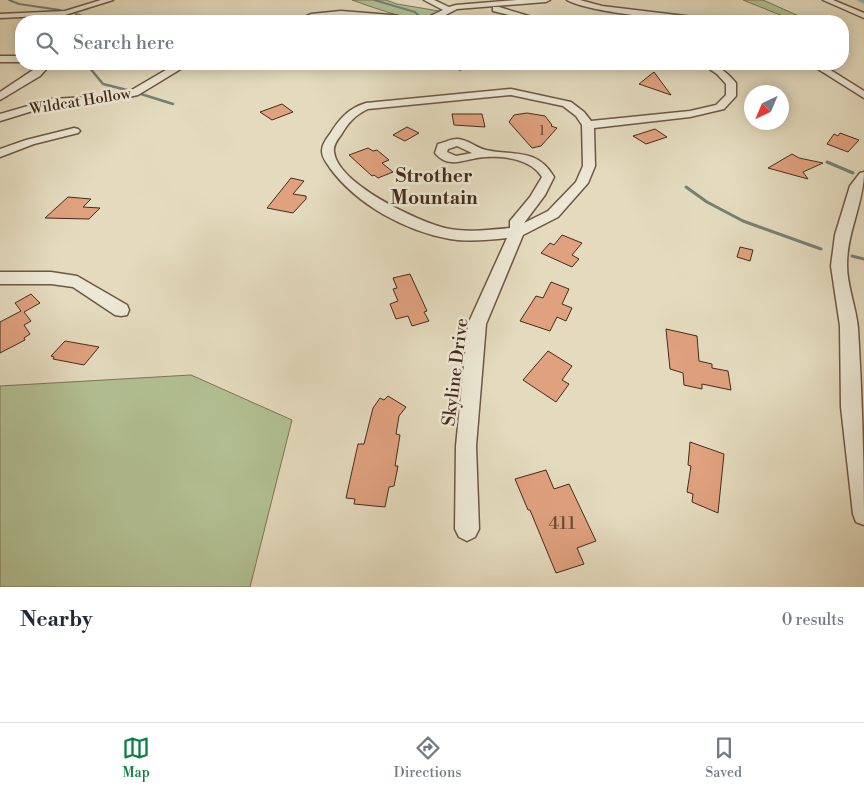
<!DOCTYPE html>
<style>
:root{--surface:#fff;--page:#f6f6f7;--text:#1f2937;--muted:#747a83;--line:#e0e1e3;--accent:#0b8043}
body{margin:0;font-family:"Libre Bodoni",serif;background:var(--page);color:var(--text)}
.compass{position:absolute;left:744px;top:85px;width:45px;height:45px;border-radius:50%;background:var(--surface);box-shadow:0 2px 12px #0003;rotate:224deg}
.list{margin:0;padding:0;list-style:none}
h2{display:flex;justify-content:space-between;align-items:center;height:65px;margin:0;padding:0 20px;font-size:21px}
h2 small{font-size:16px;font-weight:400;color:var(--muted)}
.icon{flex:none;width:28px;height:28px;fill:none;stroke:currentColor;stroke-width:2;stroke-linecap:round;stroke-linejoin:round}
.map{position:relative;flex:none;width:864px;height:587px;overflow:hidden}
.search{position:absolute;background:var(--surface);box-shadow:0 2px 12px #0003;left:15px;right:15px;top:15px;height:55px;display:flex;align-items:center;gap:12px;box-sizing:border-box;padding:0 18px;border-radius:20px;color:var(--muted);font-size:19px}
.sheet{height:135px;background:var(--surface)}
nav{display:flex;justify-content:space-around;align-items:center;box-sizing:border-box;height:70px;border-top:1px solid var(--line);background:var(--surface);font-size:14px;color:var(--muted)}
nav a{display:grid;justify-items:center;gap:2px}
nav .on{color:var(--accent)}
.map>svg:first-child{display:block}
.green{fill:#b2c093;stroke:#7b7657}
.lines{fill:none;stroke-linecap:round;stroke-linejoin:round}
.stream-far2{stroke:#758173;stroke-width:2}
.stream-far1{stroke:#758173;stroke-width:2.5}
.stream{stroke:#758173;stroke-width:3}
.river{fill:#96bbae;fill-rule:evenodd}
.building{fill:#e0a17e;stroke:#442b1b}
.minor-casing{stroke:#6c5744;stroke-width:3}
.minor{fill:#ede8d5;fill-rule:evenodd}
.labels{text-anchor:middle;stroke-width:5;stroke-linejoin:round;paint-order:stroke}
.far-number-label{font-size:12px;fill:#6b4834}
.far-street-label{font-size:15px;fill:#442b1b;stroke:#ede8d5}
.street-label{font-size:18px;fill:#442b1b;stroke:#ede8d5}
.near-number-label{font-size:18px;fill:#6b4834}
.neighbourhood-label{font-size:19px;font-weight:bold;fill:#442b1b;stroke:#ede8d5}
</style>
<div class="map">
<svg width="864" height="587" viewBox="0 0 864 587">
<rect width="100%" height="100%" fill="#e4dbbe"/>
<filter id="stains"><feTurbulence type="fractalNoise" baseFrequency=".004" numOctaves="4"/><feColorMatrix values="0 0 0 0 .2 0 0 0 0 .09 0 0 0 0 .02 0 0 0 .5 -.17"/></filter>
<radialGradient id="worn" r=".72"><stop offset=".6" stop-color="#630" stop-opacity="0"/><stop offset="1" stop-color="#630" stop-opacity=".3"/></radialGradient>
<g class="green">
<path d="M352 0H386L397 4 439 11C437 13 433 17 430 19 417 24 366 5 352 0Z"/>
<polygon points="743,0 763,0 810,21 795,21"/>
<polygon points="191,375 292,420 250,587 0,587 0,386"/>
</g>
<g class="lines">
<g class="stream-far2">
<polyline points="9,0 19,4 60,10"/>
<polyline points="374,0 415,12 422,19"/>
<polyline points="76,14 89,18 88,21"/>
<polyline points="87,64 90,68"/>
<polyline points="456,64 459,68"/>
</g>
<g class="stream-far1">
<polyline points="89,67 103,84 131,91"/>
<polyline points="458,67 460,70"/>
<polyline points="141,94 173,104"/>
</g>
<g class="stream">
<polyline points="827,162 853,173"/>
<polyline points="686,187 707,202 743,221 821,249"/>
<polyline points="852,256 864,259"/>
</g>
<polygon class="river" points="857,0 864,0 864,4"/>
</g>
<g class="building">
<polygon points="654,72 671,95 639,84"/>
<polygon points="282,104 293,112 272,120 260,112"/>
<polygon points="527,113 545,116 552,125 551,126 557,128 541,146 532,148 509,122 514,115"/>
<polygon points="452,114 482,114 485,127 454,125"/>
<polygon points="407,127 419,133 405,141 393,135"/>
<polygon points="655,129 667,137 646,144 633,136"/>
<polygon points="840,133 859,140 848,152 827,144 834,134 838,136"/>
<polygon points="368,148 373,151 377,150 389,160 382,163 393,172 378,178 374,175 372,176 349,155"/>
<polygon points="792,154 799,158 823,163 803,172 808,179 768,168"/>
<polygon points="291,178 304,181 293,194 306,196 306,199 293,213 267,208"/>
<polygon points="68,197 91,199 83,207 100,208 89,219 45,218"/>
<polygon points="562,235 582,243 572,255 579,259 572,267 541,253 550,243 554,245"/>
<polygon points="740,247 753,250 750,261 737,257"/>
<polygon points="410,274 427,311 424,312 429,321 412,326 408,316 396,319 390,304 398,301 393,289 397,288 393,278"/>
<polygon points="551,282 569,289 562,304 572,308 566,321 557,317 550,331 520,321 536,296 543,298"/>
<polygon points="31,294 40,303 24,312 31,321 24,325 30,334 24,338 25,340 0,353 0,322 21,311 15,303"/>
<polygon points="666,329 697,336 699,361 712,364 712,368 728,371 731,390 702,384 702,389 684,385 683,373 670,369"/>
<polygon points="65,341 99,347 84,365 53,359 54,357 51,356"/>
<polygon points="548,351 572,366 562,380 569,384 556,402 523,380"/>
<polygon points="388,396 406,407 399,416 396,434 400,435 395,466 398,466 394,486 389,487 385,507 354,504 355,499 346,498 358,444 364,444 373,408 380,398 384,400"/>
<polygon points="690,442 724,454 718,513 692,502 693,494 687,492 691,466 688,465"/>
<polygon points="546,470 554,489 569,484 596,541 577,548 584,564 556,573 530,510 528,510 515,479"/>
</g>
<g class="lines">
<defs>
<g id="minor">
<polygon points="101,0 113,0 65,15 0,18 0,14 65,11"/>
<polygon points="424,0 434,0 449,7 456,5 517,0 550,0 546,2 457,9 434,21 405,21 341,16 295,21 311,14 341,11 391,15 422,20 443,10"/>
<path d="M567 0H580L602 6 710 19 714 21C689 23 586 12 567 0Z"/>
<polygon points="823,0 833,0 864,13 864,18"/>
<polygon points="493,7 499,7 545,21 533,21 493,11"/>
<rect x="0" y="56" width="21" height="6"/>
<polygon points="38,64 47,64 49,66 40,76 0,100 0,92 39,66"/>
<polygon points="176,64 189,64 138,95 104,102 52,105 0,121 0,114 52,99 104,96 130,91"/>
<path d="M702 64C717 64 726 71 736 83V96L724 109 690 117 594 128 595 166 588 183 558 217 523 235 486 324 476 446 479 529 475 537 467 541 459 537 455 529 456 446 468 324 507 238C488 240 469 242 450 239 406 231 357 205 330 168 327 163 322 158 322 151 322 145 326 139 330 134 339 119 349 108 366 103L511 89 571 102 584 112 591 121 690 111 716 105 726 95V84L717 74ZM511 95 563 106 576 116 582 125 583 166 576 182 548 211 524 223 545 195 554 177C537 148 514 156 486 150 476 148 466 138 456 139 451 139 443 143 438 144L435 153C450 171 468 157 486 157 505 156 531 159 542 177L530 197 510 221V228C489 230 466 233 445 228 417 221 338 184 334 152 333 146 337 140 341 135 348 123 355 115 368 109ZM457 146 472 153 456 156 447 152 448 149Z"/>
<polygon points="810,64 821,64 864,91 864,98"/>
<polygon points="74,128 78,129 80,131 78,133 34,144 0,157 0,149 26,140"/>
<path d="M864 172C864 202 847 232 847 265 847 286 856 307 858 328 862 394 864 460 864 525L856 522 853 514 841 407 840 326 831 266 835 235 850 186 860 173Z"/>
<polygon points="0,272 51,272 77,276 127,305 129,310 127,315 121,316 115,315 73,287 51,284 0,284"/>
</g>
</defs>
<use href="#minor" class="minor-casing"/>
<use href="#minor" class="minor"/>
</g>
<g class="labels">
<g class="far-number-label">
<text x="542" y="135">1</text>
</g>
<g class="far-street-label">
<text transform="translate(80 101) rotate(-9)" y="5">Wildcat Hollow</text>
</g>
<g class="street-label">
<text transform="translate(455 372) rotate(-83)" y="6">Skyline Drive</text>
</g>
<g class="near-number-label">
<text x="562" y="529">411</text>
</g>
<g class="neighbourhood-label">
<text x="434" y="182">Strother<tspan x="434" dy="22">Mountain</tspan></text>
</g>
</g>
<rect width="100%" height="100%" filter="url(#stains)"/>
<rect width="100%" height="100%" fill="url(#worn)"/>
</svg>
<svg class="compass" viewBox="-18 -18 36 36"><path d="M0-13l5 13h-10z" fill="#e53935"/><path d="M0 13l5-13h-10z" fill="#747a83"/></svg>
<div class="search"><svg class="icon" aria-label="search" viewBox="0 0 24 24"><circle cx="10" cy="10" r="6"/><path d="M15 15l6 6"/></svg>Search here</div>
</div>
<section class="sheet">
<h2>Nearby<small>0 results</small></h2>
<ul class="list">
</ul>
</section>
<nav>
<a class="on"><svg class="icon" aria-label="map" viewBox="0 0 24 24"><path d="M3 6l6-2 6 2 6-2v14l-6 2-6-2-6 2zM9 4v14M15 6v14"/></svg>Map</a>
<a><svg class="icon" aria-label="directions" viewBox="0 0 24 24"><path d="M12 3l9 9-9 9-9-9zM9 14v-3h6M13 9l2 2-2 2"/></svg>Directions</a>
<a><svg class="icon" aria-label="saved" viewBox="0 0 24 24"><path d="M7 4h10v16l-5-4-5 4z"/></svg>Saved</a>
</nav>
